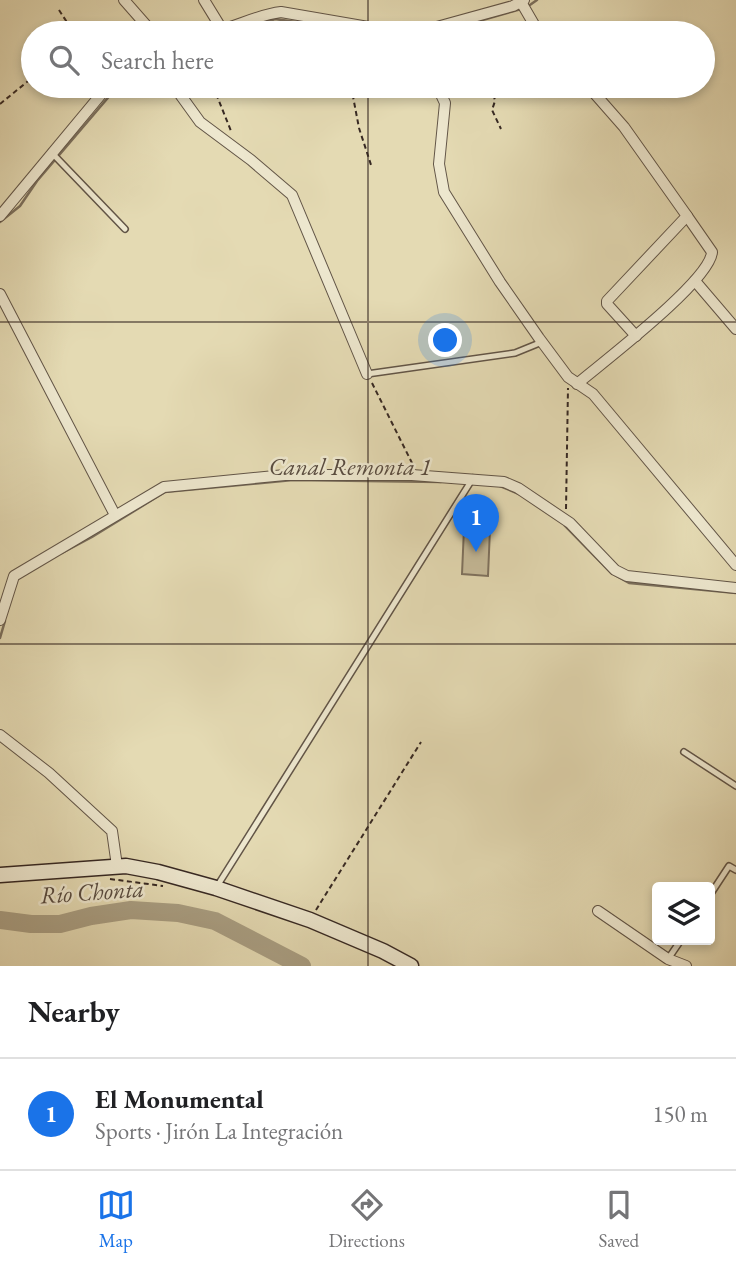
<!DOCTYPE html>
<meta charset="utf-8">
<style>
:root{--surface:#fff;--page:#f2f2f2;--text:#202124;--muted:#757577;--line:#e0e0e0;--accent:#1a73e8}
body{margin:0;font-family:"EB Garamond",serif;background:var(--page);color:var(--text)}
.controls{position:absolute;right:21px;bottom:21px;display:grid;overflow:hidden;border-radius:7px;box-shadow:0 4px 10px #0003}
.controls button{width:63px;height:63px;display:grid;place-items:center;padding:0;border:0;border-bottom:2px solid var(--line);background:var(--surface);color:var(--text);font:35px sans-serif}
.you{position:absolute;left:446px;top:341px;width:24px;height:24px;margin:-18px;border:5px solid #fff;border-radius:50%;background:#1a73e8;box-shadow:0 0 0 10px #1a73e833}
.badge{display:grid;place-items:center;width:46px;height:46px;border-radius:50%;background:var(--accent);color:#fff;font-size:23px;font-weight:700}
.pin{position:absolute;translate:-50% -58px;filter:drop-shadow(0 2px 4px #0008)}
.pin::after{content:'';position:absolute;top:37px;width:24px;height:21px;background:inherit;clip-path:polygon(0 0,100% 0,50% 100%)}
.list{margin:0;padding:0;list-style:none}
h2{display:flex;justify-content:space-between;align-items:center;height:91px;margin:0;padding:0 28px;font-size:30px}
h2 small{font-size:23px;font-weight:400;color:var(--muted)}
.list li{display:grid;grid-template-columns:46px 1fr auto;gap:21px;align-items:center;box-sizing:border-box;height:112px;padding:0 28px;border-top:2px solid var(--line)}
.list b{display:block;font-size:26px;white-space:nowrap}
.list p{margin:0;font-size:23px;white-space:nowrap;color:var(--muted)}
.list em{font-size:23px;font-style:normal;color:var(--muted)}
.icon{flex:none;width:38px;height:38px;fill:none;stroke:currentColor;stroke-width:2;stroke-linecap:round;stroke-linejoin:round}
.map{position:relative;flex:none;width:736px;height:966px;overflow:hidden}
.search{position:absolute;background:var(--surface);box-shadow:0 4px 10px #0003;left:21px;right:21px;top:21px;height:77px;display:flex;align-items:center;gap:18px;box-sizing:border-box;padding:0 24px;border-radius:38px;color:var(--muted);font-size:26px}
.sheet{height:203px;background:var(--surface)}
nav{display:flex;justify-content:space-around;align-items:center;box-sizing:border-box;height:98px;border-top:2px solid var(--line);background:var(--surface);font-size:19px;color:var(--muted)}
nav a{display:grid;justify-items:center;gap:4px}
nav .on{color:var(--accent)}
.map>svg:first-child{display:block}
.green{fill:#c7bc9b;stroke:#7f725f;stroke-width:2}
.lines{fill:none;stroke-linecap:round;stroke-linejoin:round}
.stream{stroke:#7b6f5c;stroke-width:2.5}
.river{stroke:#a99e82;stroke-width:18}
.lane-casing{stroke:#625547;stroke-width:8}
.street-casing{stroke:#625547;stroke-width:12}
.secondary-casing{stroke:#372923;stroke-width:17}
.path{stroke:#372923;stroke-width:2;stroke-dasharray:5 3.5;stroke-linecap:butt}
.lane{stroke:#ede7ce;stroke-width:5}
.street{stroke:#ede7ce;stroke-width:10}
.secondary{stroke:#ede7ce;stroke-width:14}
.grid{fill:none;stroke:#372923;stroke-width:2;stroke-opacity:0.55}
.labels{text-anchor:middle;stroke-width:5;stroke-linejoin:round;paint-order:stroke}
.water-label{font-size:24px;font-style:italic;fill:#594c40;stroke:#ede7ce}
</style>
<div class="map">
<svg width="736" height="966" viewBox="0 0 736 966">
<rect width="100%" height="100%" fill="#e4dab3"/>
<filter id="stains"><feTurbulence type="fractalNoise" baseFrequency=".00286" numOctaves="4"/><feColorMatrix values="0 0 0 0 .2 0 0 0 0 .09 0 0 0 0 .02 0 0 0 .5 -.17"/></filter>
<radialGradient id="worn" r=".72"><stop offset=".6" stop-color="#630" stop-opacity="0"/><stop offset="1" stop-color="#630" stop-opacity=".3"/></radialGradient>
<polygon class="green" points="464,528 490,529 488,576 462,574"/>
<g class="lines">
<g class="stream">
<polyline points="527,7 537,0"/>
<polyline points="235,33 275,19 373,33"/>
<polyline points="437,33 521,9"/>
<polyline points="0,222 20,206 37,181 118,86"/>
<polyline points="500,486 519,494"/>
<polyline points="565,526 611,573 629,583 736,593"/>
<polyline points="62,553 92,537 165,492 293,480 441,482"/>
<polyline points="0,638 5,621"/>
<polyline points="285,958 286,966"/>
</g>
<polyline class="river" points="0,920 31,924 60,924 91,916 131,910 178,913 215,921 302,966"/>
<defs>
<g id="lane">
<polyline points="51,152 125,229"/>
<polyline points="367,374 515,353 542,342"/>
<polyline points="684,752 736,786"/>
<polyline points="216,888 473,478"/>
<polyline points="710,895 729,866 736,870"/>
<polyline points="668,959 681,940"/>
</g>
<g id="street">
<polyline points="124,0 153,33"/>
<polyline points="204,0 223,31"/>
<polyline points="521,2 539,33"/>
<path d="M208 33C233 29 255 15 281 12L403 33H415L513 6 524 0"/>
<polyline points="174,86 200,122 251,160 292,195 367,374"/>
<polyline points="437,86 445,103 439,164 444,192 500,282 539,338 568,377 593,394 736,565"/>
<polyline points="588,86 624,127 687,216 607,301 607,304 636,336"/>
<polyline points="0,216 108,86"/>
<polyline points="695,281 736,329"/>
<polyline points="0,294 115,515"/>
<path d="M577 384C603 362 710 281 712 252L687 216"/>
<polyline points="0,620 14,576 164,487 285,475 412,475 504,482 518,488 570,523 615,570 627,576 736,588"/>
<polyline points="0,735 49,773 112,831 117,866"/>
<polyline points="598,911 668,959 686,966"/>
</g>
<polyline id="secondary" points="0,875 126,866 158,872 216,888 310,920 383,951 411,966"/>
</defs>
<use href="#lane" class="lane-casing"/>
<use href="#street" class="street-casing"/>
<use href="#secondary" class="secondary-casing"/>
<g class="path">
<polyline points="59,10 74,33"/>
<polyline points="482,23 483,33"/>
<polyline points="213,86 231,131"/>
<polyline points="351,86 359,128 372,168"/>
<polyline points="492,86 495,101 492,110 501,129"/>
<polyline points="0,104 33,77"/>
<polyline points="372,383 413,465"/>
<polyline points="566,509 568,388"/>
<polyline points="110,879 163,886"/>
<polyline points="316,910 421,742"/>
</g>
<use href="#lane" class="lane"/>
<use href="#street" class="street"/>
<use href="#secondary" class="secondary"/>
</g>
<path class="grid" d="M368 0V33M368 86V966M0 322H736M0 644H736"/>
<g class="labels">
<g class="water-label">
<text x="350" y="475">Canal Remonta 1</text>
<text transform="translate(92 892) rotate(-4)" y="8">Río Chonta</text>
</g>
</g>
<rect width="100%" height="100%" filter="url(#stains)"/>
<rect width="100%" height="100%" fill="url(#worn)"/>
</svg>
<div class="controls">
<button><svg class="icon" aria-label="layers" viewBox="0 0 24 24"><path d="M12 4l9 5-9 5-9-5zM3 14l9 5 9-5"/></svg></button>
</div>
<div class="you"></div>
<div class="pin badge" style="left:476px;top:552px">1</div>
<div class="search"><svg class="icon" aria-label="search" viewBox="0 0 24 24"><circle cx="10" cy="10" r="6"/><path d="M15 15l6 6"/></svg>Search here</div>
</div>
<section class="sheet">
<h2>Nearby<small></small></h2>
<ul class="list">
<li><span class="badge">1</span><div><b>El Monumental</b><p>Sports · Jirón La Integración</p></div><em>150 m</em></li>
</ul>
</section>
<nav>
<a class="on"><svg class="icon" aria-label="map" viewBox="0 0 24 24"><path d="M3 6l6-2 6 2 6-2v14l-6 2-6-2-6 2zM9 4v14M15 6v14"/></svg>Map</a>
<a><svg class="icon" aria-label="directions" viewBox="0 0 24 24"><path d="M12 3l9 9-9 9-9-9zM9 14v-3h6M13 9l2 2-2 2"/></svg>Directions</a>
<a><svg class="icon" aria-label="saved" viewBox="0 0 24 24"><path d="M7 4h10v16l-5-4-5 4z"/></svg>Saved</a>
</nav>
